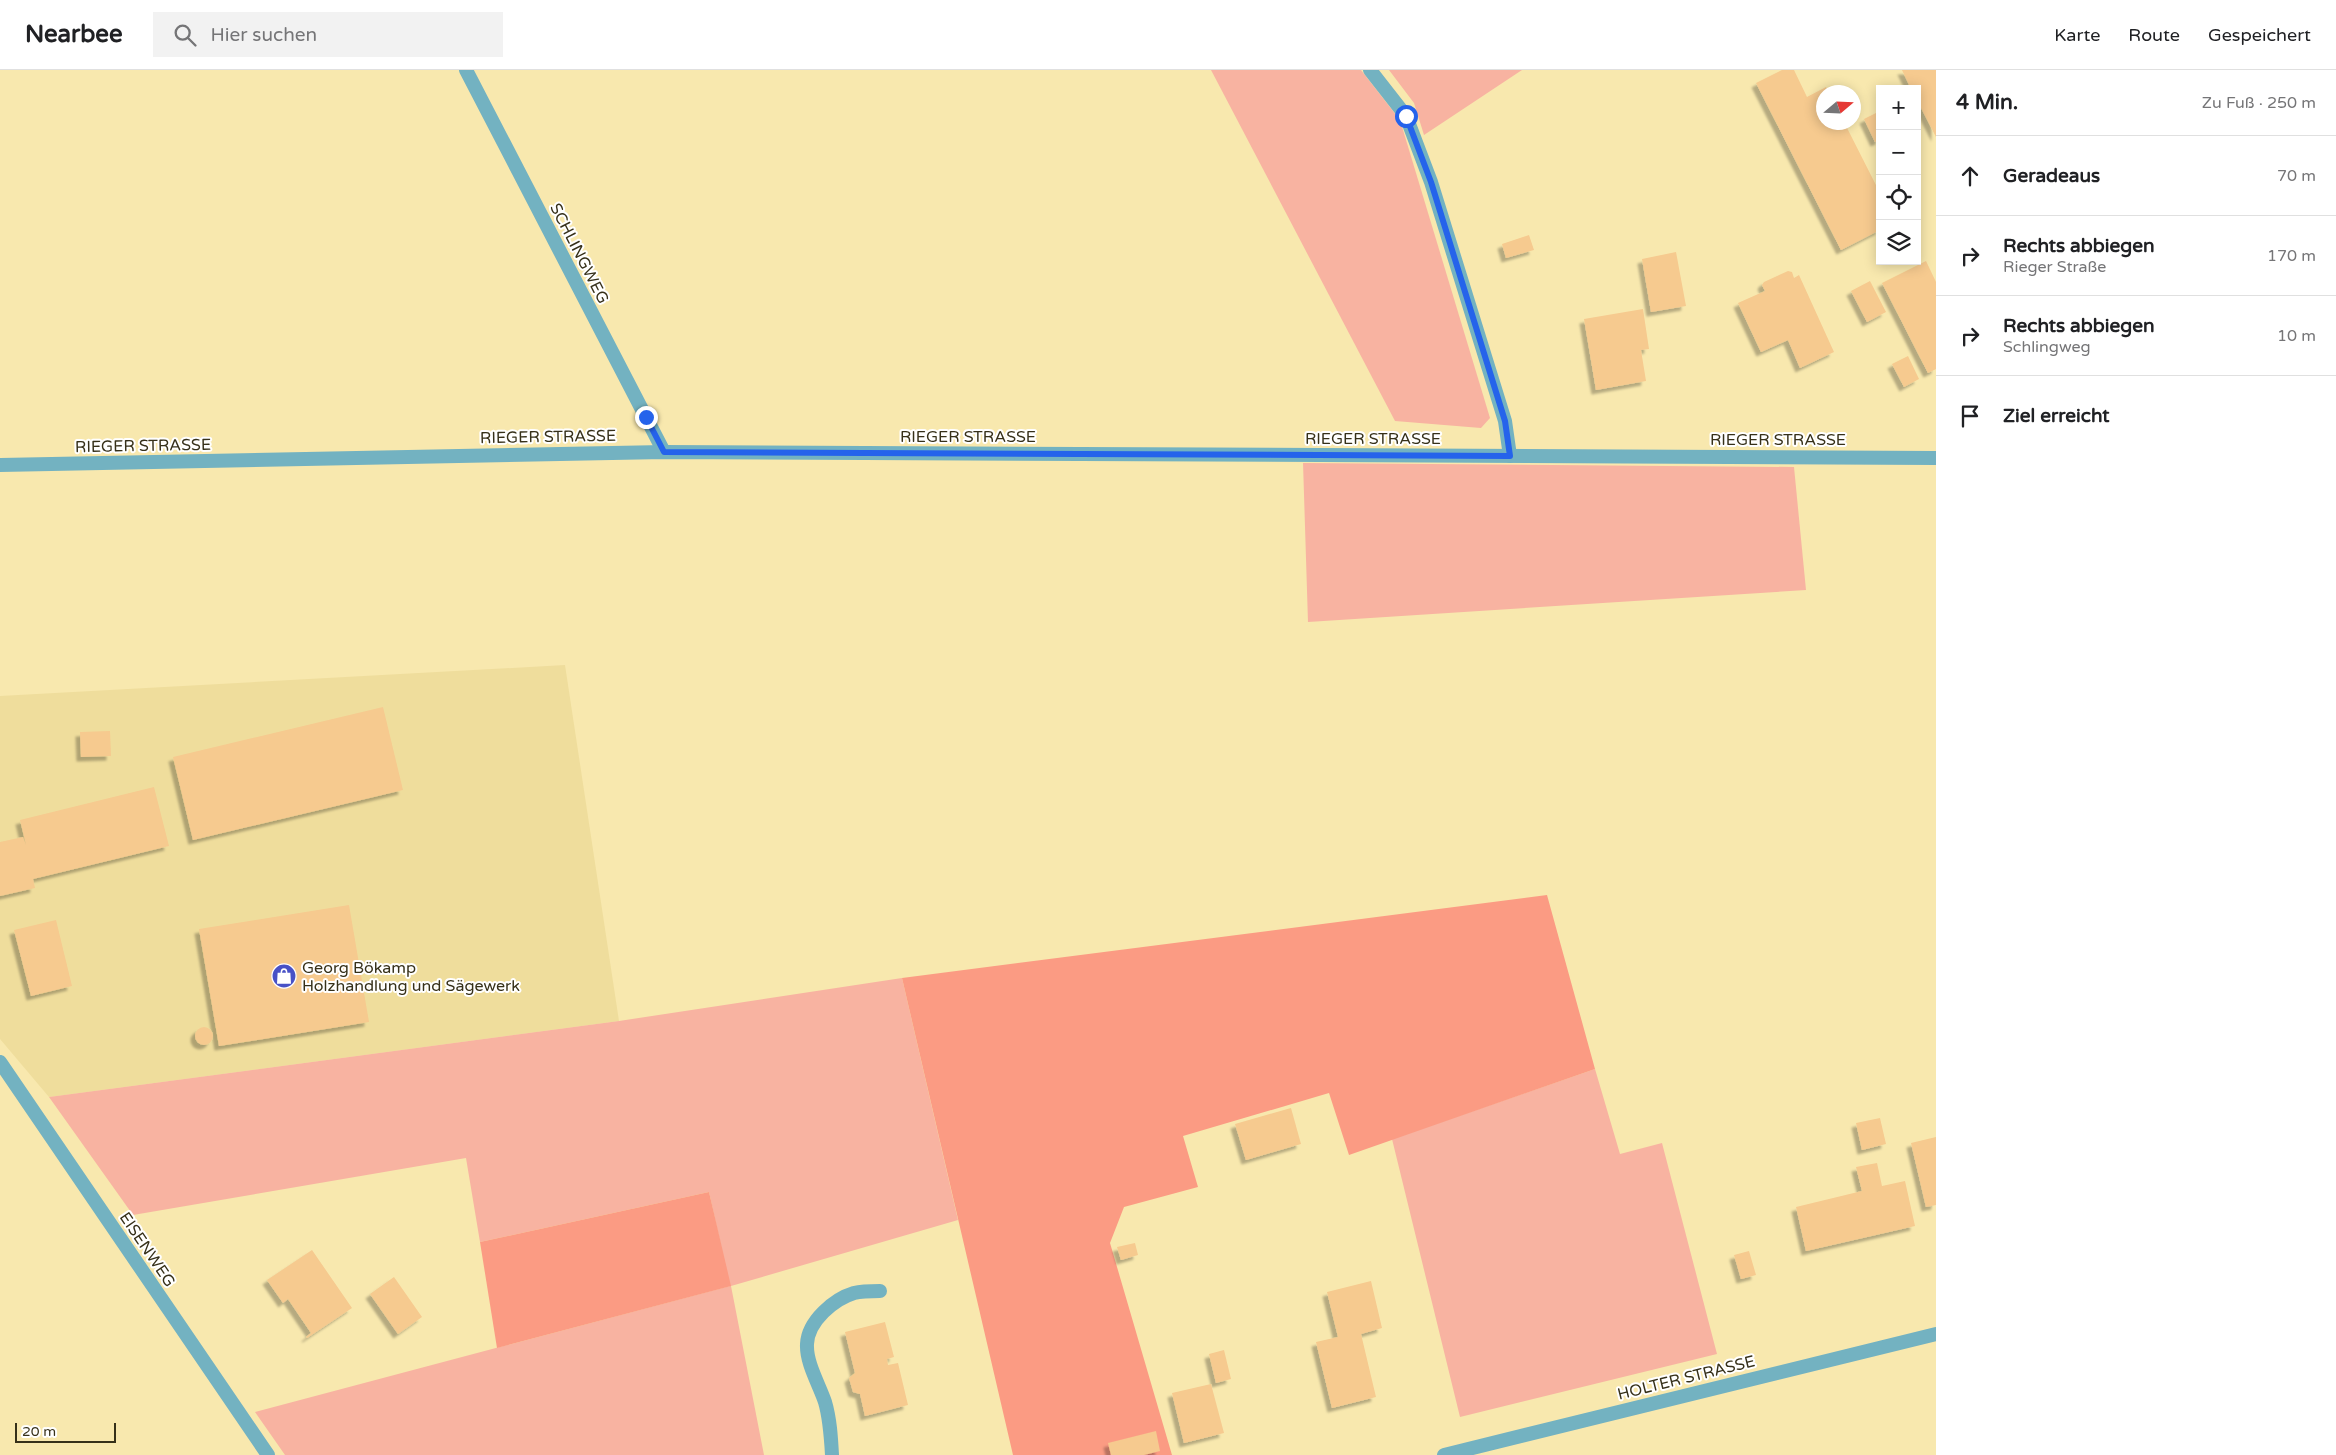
<!DOCTYPE html>
<html lang="de">
<meta charset="utf-8">
<style>
:root{--surface:#fff;--page:#f2f2f2;--text:#202124;--muted:#757577;--line:#e0e0e0}
body{margin:0;font-family:"Varela Round",sans-serif;background:var(--page);color:var(--text)}
.controls{position:absolute;right:15px;top:15px;display:grid;overflow:hidden;border-radius:0px;box-shadow:0 2px 12px #0003}
.controls button{width:45px;height:45px;display:grid;place-items:center;padding:0;border:0;border-bottom:1px solid var(--line);background:var(--surface);color:var(--text);font:25px sans-serif}
.compass{position:absolute;left:1816px;top:15px;width:45px;height:45px;border-radius:50%;background:var(--surface);box-shadow:0 2px 12px #0003;rotate:71deg}
.scale{position:absolute;left:15px;bottom:12px;width:101px;box-sizing:border-box;padding-left:5px;border:2px solid #363019;border-top:0;font-size:14px;line-height:18px;white-space:nowrap;color:#363019;-webkit-text-stroke:4px #fff;paint-order:stroke}
.stop{position:absolute;width:15px;height:15px;margin:-11px;border:4px solid #2563eb;border-radius:50%;background:#fff}
.stop.end{background:#2563eb;border-color:#fff;box-shadow:0 1px 5px #0008}
.list{margin:0;padding:0;list-style:none}
h2{display:flex;justify-content:space-between;align-items:center;height:65px;margin:0;padding:0 20px;font-size:21px}
h2 small{font-size:16px;font-weight:400;color:var(--muted)}
.list li{display:grid;grid-template-columns:32px 1fr auto;gap:15px;align-items:center;box-sizing:border-box;height:80px;padding:0 20px;border-top:1px solid var(--line)}
.list b{display:block;font-size:19px;white-space:nowrap}
.list p{margin:0;font-size:16px;white-space:nowrap;color:var(--muted)}
.list em{font-size:16px;font-style:normal;color:var(--muted)}
.icon{flex:none;width:28px;height:28px;fill:none;stroke:currentColor;stroke-width:2;stroke-linecap:round;stroke-linejoin:round}
.map{position:relative;flex:none;width:1936px;height:1385px;overflow:hidden}
header{display:flex;align-items:center;gap:30px;box-sizing:border-box;height:70px;padding:0 25px;background:var(--surface);border-bottom:1px solid var(--line)}
header strong{font-size:24px}
nav{display:flex;gap:28px;margin-inline-start:auto;font-size:18px}
.search{width:350px;height:45px;background:var(--page);display:flex;align-items:center;gap:12px;box-sizing:border-box;padding:0 18px;border-radius:0px;color:var(--muted);font-size:19px}
main{display:flex}
aside{flex:1;background:var(--surface)}
.map>svg:first-child{display:block}
.built{fill:#efdd9c}
.green{fill:#f8b3a1}
.forest{fill:#fb9b83}
.building{fill:#f6ca8f;filter:url(#shadow)}
.lines{fill:none;stroke-linecap:round;stroke-linejoin:round}
.service{stroke:#73b2c1;stroke-width:14}
.minor{stroke:#73b2c1;stroke-width:14}
.route{stroke:#2563eb;stroke-width:6}
.labels{text-anchor:middle;stroke-width:4;stroke-linejoin:round;paint-order:stroke}
.street-label{font-size:16px;fill:#363019;stroke:#fff}
.poi-label{font-size:16px;fill:#363019;stroke:#fff;text-anchor:start}
</style>
<header>
<strong>Nearbee</strong>
<div class="search"><svg class="icon" aria-label="search" viewBox="0 0 24 24"><circle cx="10" cy="10" r="6"/><path d="M15 15l6 6"/></svg>Hier suchen</div>
<nav><a>Karte</a><a>Route</a><a>Gespeichert</a></nav>
</header>
<main>
<div class="map">
<svg width="1936" height="1385" viewBox="0 0 1936 1385">
<defs>
<filter id="shadow"><feDropShadow dx="-4.5" dy="4.5" stdDeviation="1" flood-color="#0004"/></filter>
</defs>
<rect width="100%" height="100%" fill="#f8e8ae"/>
<polygon class="built" points="565,595 619,951 49,1027 0,969 0,626"/>
<g class="green">
<polygon points="1211,0 1361,0 1400,50 1490,348 1481,358 1395,351"/>
<polygon points="1389,0 1522,0 1424,65 1414,33"/>
<polygon points="1303,393 1794,397 1806,520 1308,552"/>
<polygon points="902,908 958,1150 731,1216 764,1385 285,1385 255,1342 730,1216 709,1122 480,1172 466,1088 133,1145 49,1027 619,951"/>
<polygon points="1595,999 1620,1084 1662,1073 1717,1284 1460,1347 1392,1069"/>
</g>
<g class="forest">
<polygon points="1547,825 1595,999 1349,1085 1329,1023 1183,1066 1198,1117 1124,1137 1110,1173 1172,1385 1013,1385 902,908"/>
<polygon points="709,1122 731,1216 497,1278 480,1172"/>
</g>
<g class="building">
<polygon points="1782,0 1794,0 1807,27 1826,17 1829,22 1824,22 1824,52 1844,52 1880,123 1880,160 1841,180 1756,13"/>
<polygon points="1902,0 1936,0 1936,67 1917,30 1917,19 1911,19"/>
<polygon points="1880,41 1880,70 1875,72 1864,49"/>
<polygon points="1529,165 1534,180 1506,188 1502,174"/>
<polygon points="1676,182 1686,236 1651,242 1642,189"/>
<polygon points="1926,191 1936,212 1936,299 1928,303 1882,213"/>
<polygon points="1788,201 1792,202 1794,208 1799,205 1834,282 1800,298 1788,270 1761,282 1738,233 1765,221 1762,215 1764,212"/>
<polygon points="1870,211 1886,242 1867,252 1851,221"/>
<polygon points="1643,239 1649,279 1641,280 1646,311 1596,320 1584,249"/>
<polygon points="1908,286 1919,309 1904,317 1892,294"/>
<polygon points="383,637 403,720 193,770 173,687"/>
<polygon points="110,661 111,686 81,687 80,662"/>
<polygon points="154,717 169,776 33,809 35,818 0,826 0,772 23,767 26,775 20,750"/>
<polygon points="349,835 369,952 219,976 199,859"/>
<polygon points="56,850 72,916 31,926 14,860"/>
<circle cx="204" cy="966" r="9"/>
<polygon points="1291,1038 1301,1074 1246,1090 1235,1054"/>
<polygon points="1880,1048 1886,1074 1862,1080 1856,1053"/>
<polygon points="1936,1067 1936,1135 1926,1137 1911,1073"/>
<polygon points="1877,1093 1882,1116 1905,1111 1915,1156 1806,1181 1796,1137 1862,1121 1856,1097"/>
<polygon points="1135,1173 1138,1185 1121,1190 1117,1177"/>
<polygon points="312,1180 352,1238 307,1268 306,1267 311,1263 288,1229 283,1233 267,1210"/>
<polygon points="1749,1181 1756,1205 1741,1209 1734,1185"/>
<polygon points="394,1207 422,1247 398,1264 370,1224"/>
<polygon points="1371,1211 1382,1258 1361,1264 1376,1327 1332,1338 1316,1272 1338,1267 1327,1222"/>
<polygon points="885,1252 894,1287 887,1289 888,1295 898,1293 908,1335 865,1346 860,1324 853,1322 849,1308 855,1303 845,1262"/>
<polygon points="1224,1280 1231,1309 1216,1313 1209,1284"/>
<polygon points="1211,1314 1224,1363 1184,1373 1172,1323"/>
<polygon points="1156,1361 1160,1381 1144,1385 1111,1385 1108,1373"/>
</g>
<g class="lines">
<g class="service">
<polyline points="1370,0 1406,46 1431,112 1505,351 1510,386"/>
<path d="M832 1385C831 1367 830 1349 825 1332 819 1314 806 1293 807 1274 808 1251 834 1229 854 1223 862 1221 872 1221 880 1221"/>
</g>
<g class="minor">
<polyline points="466,0 664,382"/>
<polyline points="0,395 664,382 1936,388"/>
<polyline points="0,992 268,1385"/>
<polyline points="1444,1385 1936,1264"/>
</g>
</g>
<g class="lines">
<polyline class="route" points="646,347 664,382 1510,386 1505,351 1431,112 1406,46"/>
</g>
<defs>
<symbol id="shop-disc" viewBox="-11 -11 22 22"><circle r="9.5" fill="#4851c6" stroke="#fff"/><path d="M-5-2.5h2.3a2.7 3.5 0 0 1 5.4 0H5L5.5 6h-11ZM-1.5-2.5h3a1.5 2.3 0 0 0-3 0Z" fill="#fff"/></symbol>
</defs>
<g fill-rule="evenodd">
<use href="#shop-disc" x="270" y="892" width="28" height="28"/>
</g>
<g class="labels">
<g class="street-label">
<text transform="translate(580 183) rotate(63)" y="6">SCHLINGWEG</text>
<text transform="translate(548 366) rotate(-1)" y="6">RIEGER STRASSE</text>
<text x="968" y="372">RIEGER STRASSE</text>
<text x="1373" y="374">RIEGER STRASSE</text>
<text x="1778" y="375">RIEGER STRASSE</text>
<text transform="translate(143 375) rotate(-1)" y="6">RIEGER STRASSE</text>
<text transform="translate(148 1179) rotate(56)" y="6">EISENWEG</text>
<text transform="translate(1686 1307) rotate(-14)" y="6">HOLTER STRASSE</text>
</g>
<g class="poi-label">
<text x="302" y="903">Georg Bökamp<tspan x="302" dy="18">Holzhandlung und Sägewerk</tspan></text>
</g>
</g>
</svg>
<div class="controls">
<button>+</button>
<button>−</button>
<button><svg class="icon" aria-label="locate" viewBox="0 0 24 24"><circle cx="12" cy="12" r="6"/><path d="M12 2v4M12 18v4M2 12h4M18 12h4"/></svg></button>
<button><svg class="icon" aria-label="layers" viewBox="0 0 24 24"><path d="M12 4l9 5-9 5-9-5zM3 14l9 5 9-5"/></svg></button>
</div>
<svg class="compass" viewBox="-18 -18 36 36"><path d="M0-13l5 13h-10z" fill="#e53935"/><path d="M0 13l5-13h-10z" fill="#757577"/></svg>
<div class="scale">20 m</div>
<div class="stop" style="left:1406px;top:46px"></div>
<div class="stop end" style="left:646px;top:347px"></div>
</div>
<aside>
<h2>4 Min.<small>Zu Fuß · 250 m</small></h2>
<ul class="list">
<li><svg class="icon" aria-label="ahead" viewBox="0 0 24 24"><path d="M12 20V5M6 11l6-6 6 6"/></svg><div><b>Geradeaus</b></div><em>70 m</em></li>
<li><svg class="icon" aria-label="right" viewBox="0 0 24 24"><path d="M7 20v-9h11M14 6l5 5-5 5"/></svg><div><b>Rechts abbiegen</b><p>Rieger Straße</p></div><em>170 m</em></li>
<li><svg class="icon" aria-label="right" viewBox="0 0 24 24"><path d="M7 20v-9h11M14 6l5 5-5 5"/></svg><div><b>Rechts abbiegen</b><p>Schlingweg</p></div><em>10 m</em></li>
<li><svg class="icon" aria-label="arrive" viewBox="0 0 24 24"><path d="M6 21V4h12l-3 4 3 4H6"/></svg><div><b>Ziel erreicht</b></div></li>
</ul>
</aside>
</main>
